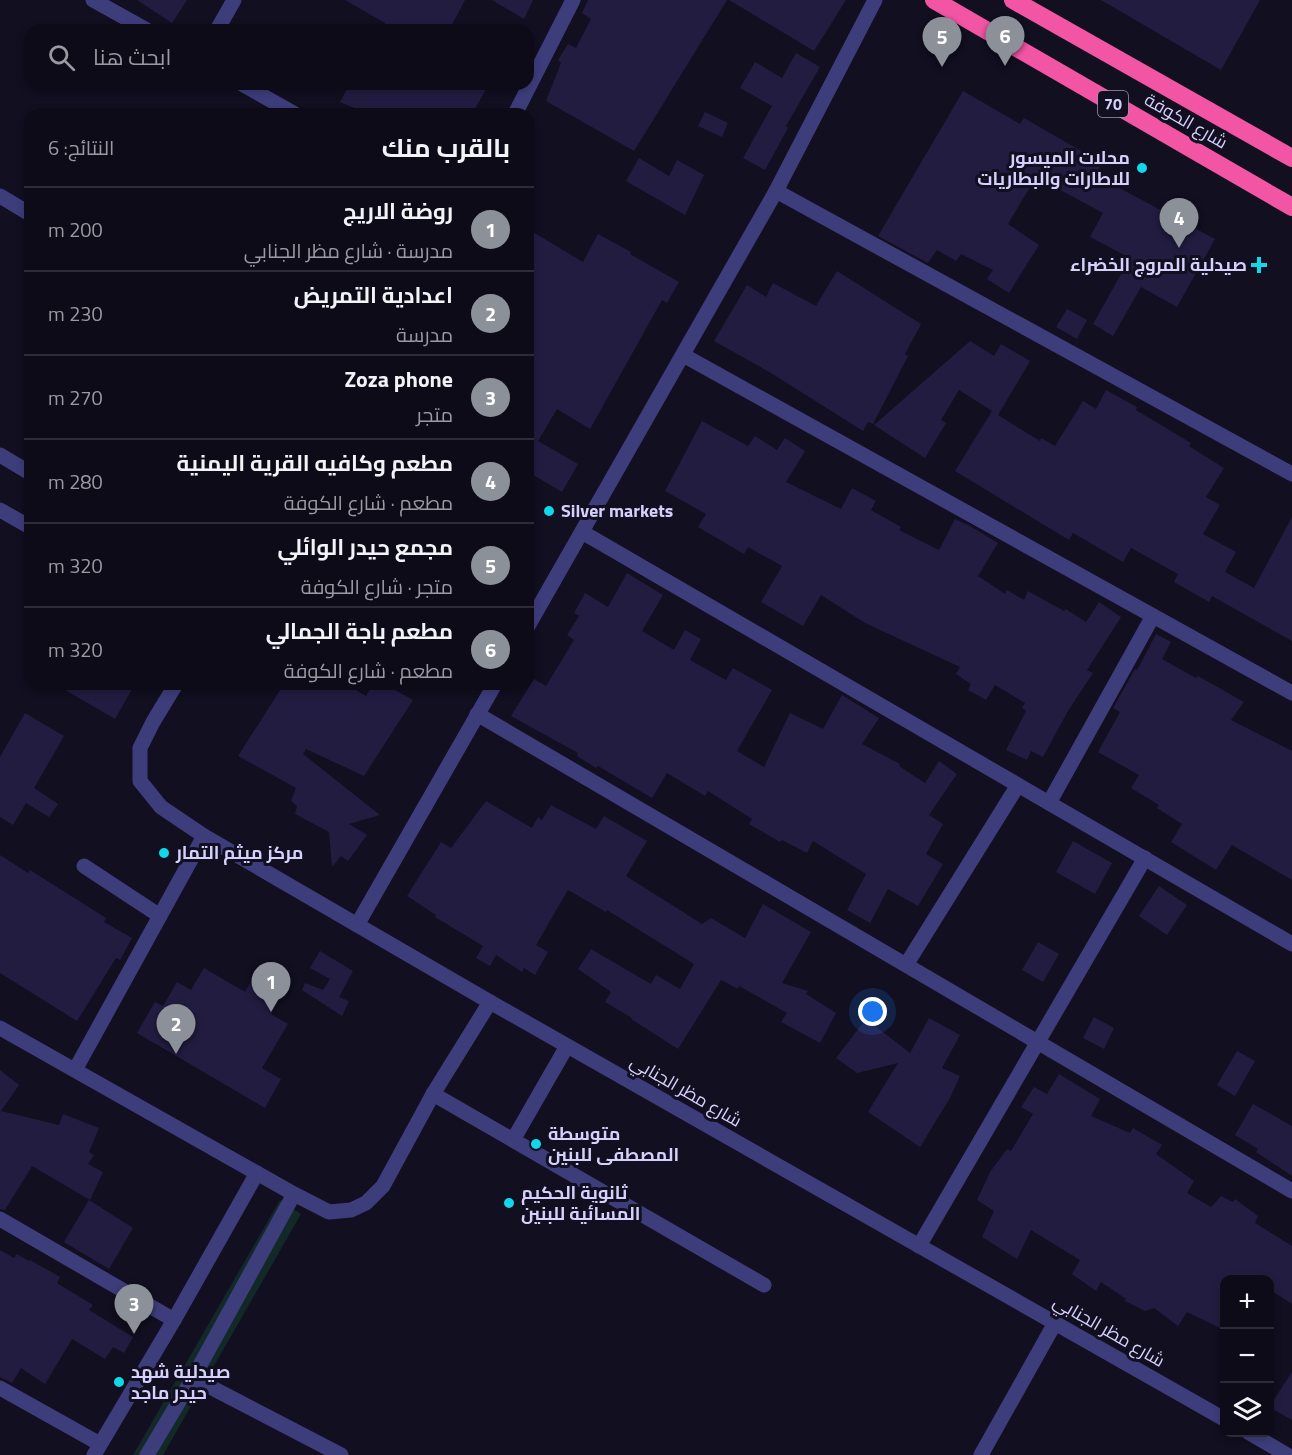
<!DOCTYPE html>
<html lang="ar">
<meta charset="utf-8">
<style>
:root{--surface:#0d0b18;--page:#1b1925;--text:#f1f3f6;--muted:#9a9ba2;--line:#2d2b37;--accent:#8c9099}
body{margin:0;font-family:"Titillium Web",Cairo,sans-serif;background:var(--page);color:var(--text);direction:rtl}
.controls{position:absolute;right:18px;bottom:18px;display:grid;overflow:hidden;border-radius:12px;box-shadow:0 3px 9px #0003}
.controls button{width:54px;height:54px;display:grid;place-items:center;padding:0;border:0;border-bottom:2px solid var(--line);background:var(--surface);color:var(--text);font:30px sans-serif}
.you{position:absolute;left:873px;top:1012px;width:21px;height:21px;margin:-15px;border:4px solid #fff;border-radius:50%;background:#1a73e8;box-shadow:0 0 0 9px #1a73e833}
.badge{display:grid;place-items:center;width:39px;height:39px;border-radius:50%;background:var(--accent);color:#fff;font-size:20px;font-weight:700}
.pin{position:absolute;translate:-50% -50px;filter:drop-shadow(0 2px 3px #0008)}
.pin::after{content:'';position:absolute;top:32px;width:21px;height:18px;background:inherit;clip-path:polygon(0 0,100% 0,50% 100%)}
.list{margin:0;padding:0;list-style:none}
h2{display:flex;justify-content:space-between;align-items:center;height:78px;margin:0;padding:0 24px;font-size:26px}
h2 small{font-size:20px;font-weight:400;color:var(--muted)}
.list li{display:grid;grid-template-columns:39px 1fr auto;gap:18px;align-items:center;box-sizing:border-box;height:84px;padding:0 24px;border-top:2px solid var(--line)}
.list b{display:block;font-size:22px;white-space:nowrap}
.list p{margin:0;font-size:20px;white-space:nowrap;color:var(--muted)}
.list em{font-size:20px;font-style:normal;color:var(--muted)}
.icon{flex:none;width:33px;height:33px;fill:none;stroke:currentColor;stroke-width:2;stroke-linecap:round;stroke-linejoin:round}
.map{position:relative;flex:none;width:1292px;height:1455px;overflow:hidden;direction:ltr}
.search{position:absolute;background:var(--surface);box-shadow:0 3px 9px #0003;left:24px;top:24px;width:510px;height:66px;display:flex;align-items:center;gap:15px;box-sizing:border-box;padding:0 21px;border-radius:18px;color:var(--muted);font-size:22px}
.panel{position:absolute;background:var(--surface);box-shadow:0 3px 9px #0003;left:24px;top:108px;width:510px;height:582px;border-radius:18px;direction:rtl}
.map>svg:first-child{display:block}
.green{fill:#122928}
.building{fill:#221c40}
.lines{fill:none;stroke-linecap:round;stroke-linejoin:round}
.minor{stroke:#3e3d7c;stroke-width:15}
.highway{stroke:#f355a5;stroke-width:18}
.poi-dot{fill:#10d8e8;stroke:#110f20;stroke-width:2}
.labels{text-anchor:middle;stroke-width:6;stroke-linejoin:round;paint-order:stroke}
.shield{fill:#110f20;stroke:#9a97ba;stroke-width:1.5}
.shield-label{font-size:16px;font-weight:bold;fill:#d5d1fc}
.street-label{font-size:18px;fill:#d5d1fc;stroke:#110f20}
.poi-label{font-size:18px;font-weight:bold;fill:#d5d1fc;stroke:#110f20;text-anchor:start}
</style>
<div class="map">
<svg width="1292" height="1455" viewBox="0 0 1292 1455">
<rect width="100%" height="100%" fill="#110f20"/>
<polygon class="green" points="280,1200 301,1214 163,1455 133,1455"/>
<g class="building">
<polygon points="137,0 187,0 172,23"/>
<polygon points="345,0 465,0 449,30 382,30 385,23"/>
<polygon points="492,0 533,0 524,19"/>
<polygon points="588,0 727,0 634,151 546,101 561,63 558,60 568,44 576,48 591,19 582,13"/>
<polygon points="729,0 846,0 814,51"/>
<polygon points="1101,0 1260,0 1221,70"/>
<polygon points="796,53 820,67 786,126 788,128 765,170 743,158 772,106 740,88 755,62 782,78"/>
<polygon points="350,84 489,84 472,114 369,114 340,102"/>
<polygon points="963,91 1020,124 1024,118 1102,163 1095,175 1215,239 1177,307 1141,287 1113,336 1093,324 1130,258 1090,237 1103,213 1036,177 1008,224 1039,245 1009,293 987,279 993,270 961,254 956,261 937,250 928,263 878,236"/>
<polygon points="705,112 728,123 722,137 698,126"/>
<polygon points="639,158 669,176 677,160 704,175 685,215 626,181"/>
<polygon points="528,229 583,262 598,234 631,252 630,254 679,282 667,303 662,300 590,429 557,409 538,441 578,464 562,492 528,472"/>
<polygon points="837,271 921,324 905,354 908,356 873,424 868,422 863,431 771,373 714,341 747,285 766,297 773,283 816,306"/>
<polygon points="1067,309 1087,320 1077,339 1056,327"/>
<polygon points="970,341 994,356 1001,344 1030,361 998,415 1040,441 1041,438 1055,446 1083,401 1096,409 1106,390 1137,407 1136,410 1191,443 1189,446 1224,468 1206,497 1220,505 1203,534 1236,552 1225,572 1254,588 1292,517 1292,641 1212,596 1209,602 1174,582 1178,574 1131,548 1123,562 1073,533 1069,540 955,471 992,411 959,390 941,420 946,423 925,458 874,425"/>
<polygon points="702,421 748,446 755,436 777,450 785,438 805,451 786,482 841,509 852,488 876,501 871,510 901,527 899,530 939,550 955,519 970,526 998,543 978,576 1005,594 1007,590 1024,600 1028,591 1064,611 1066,609 1086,622 1099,602 1121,617 1087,670 1093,673 1068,711 1043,757 1031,751 1027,760 1006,750 1026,711 1022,708 1025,703 995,685 986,700 968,690 971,684 956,674 960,667 865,623 821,595 803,626 761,602 782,566 748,547 744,554 698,527 706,514 665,491"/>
<polygon points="627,573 663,595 642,631 674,650 685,630 701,639 690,660 726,680 733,668 772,690 737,751 764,767 790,713 823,729 842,695 879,718 862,744 900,764 899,766 925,783 939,761 957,774 929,815 943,824 926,854 943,864 918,906 888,889 870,923 847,910 866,874 813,841 807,853 782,840 780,842 749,824 752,819 708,791 705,796 667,773 652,798 598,766 596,768 577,756 578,753 511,716 534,679 546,686 574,640 567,635 579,616 574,613 585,593 608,607"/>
<polygon points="1156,634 1171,642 1162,659 1196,678 1198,676 1244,702 1231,720 1292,751 1292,880 1232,845 1216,870 1171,842 1182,824 1157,808 1159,805 1131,788 1139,775 1098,752 1120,712 1113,708 1135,669 1137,670"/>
<polygon points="55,684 135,684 115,719"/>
<polygon points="284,684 346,684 366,696 373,684 384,684 413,700 364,776 306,749 303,754 380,815 349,824 367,835 348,861 341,856 332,867 329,832 295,814 297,806 291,801 296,788 238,756"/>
<polygon points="25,713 64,736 34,788 58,804 49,817 26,803 13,825 0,817 0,757"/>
<polygon points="486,801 532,828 538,817 542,820 551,805 596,829 604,816 647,841 626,876 702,924 711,918 745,938 763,904 811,932 782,983 808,991 806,994 836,1013 820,1043 781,1022 787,1013 739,986 738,989 721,980 678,1049 631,1019 632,1018 605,1002 611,992 578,969 591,949 651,984 656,975 680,989 694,964 607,910 606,912 568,890 536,945 548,952 535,975 524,968 522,972 496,955 490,966 476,958 483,946 435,917 436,915 407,896 441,842 451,848"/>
<polygon points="1073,841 1112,863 1095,894 1056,872"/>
<polygon points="0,855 28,873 30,870 106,918 104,922 132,938 120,960 116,958 77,1021 0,973"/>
<polygon points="1159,886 1187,905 1167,935 1139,916"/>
<polygon points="1038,942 1059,954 1043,982 1022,970"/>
<polygon points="320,951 353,971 339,997 349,1001 342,1016 302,990 305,983 323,990 330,979 310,968"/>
<polygon points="204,968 245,992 250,983 279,1000 271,1014 288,1024 262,1068 281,1079 265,1108 137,1033 155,1002 163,1006 177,982 191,990"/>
<polygon points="1094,1017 1114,1028 1104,1049 1083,1038"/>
<polygon points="929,1018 960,1035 942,1068 960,1076 950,1098 920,1147 868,1112 898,1063 857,1073 836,1058 866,1019 910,1053"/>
<polygon points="1237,1051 1255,1061 1235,1096 1217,1085"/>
<polygon points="0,1070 19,1085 1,1111 59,1125 63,1114 99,1128 89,1152 94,1155 88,1164 103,1172 90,1200 32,1166 5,1210 0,1209"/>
<polygon points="1059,1074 1100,1099 1091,1116 1130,1133 1133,1128 1162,1145 1156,1154 1194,1181 1187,1193 1211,1207 1221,1196 1233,1202 1235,1199 1258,1216 1255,1223 1292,1246 1292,1304 1269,1289 1269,1280 1224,1280 1224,1330 1187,1312 1178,1326 1154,1308 1145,1311 1125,1301 1126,1299 1101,1282 1096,1291 1072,1274 1080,1260 1031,1230 1017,1259 982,1237 994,1211 977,1200 990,1172 1007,1149 1011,1151 1033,1114 1021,1107 1034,1087 1047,1094"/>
<polygon points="1253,1104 1292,1126 1292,1176 1256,1152 1258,1149 1235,1135"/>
<polygon points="89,1200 133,1228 109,1269 64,1242"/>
<polygon points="0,1250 14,1258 17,1254 29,1261 30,1260 60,1277 57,1283 93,1305 89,1310 133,1337 124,1353 113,1347 105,1359 72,1339 45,1384 21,1368 12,1383 0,1377"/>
<polygon points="1292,1372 1292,1420 1269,1407"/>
</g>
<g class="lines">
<g class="minor">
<polyline points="93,0 147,30"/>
<polyline points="217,30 234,0"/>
<polyline points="242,84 295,114"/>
<polyline points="515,114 573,0"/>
<polyline points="776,191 1292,474"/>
<polyline points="0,196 30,214"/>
<polyline points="683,355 1292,693"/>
<polyline points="0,455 30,473"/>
<polyline points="0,510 30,527"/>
<polyline points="582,532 1292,944"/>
<polyline points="528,626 776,191 875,0"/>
<polyline points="176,684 153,722 140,748 140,781 161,807 204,836 490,1002 1224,1419"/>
<polyline points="477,714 1292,1191"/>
<polyline points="1049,803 1153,616"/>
<polyline points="84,866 160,916"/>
<polyline points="357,925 495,684"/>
<polyline points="906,965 1018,785"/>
<polyline points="0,1028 294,1194 329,1212 351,1210 366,1203 383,1186 433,1094 490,1002"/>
<polyline points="75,1070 204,836"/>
<polyline points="433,1094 764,1285"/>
<polyline points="513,1140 567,1046"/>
<polyline points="0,1219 174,1320"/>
<polyline points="919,1246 1145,858"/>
<polyline points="193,1378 341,1455"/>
<polyline points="0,1388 100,1444"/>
<polyline points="1248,1432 1287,1455"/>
<polyline points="94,1455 174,1320 257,1173"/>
<polyline points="147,1455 193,1378 294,1194"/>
<polyline points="981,1455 1055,1323"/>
</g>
<g class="highway">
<polyline points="934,0 1292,207"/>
<polyline points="1013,0 1292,158"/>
</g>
</g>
<g class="poi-dot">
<circle cx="1142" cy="168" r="6"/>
<path d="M1256 256h6v6h6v6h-6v6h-6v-6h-6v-6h6z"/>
<circle cx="549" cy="511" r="6"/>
<circle cx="164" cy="853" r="6"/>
<circle cx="536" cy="1144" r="6"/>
<circle cx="509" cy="1203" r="6"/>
<circle cx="119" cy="1382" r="6"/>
</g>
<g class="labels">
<rect class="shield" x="1098" y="91" width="30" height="26" rx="4.5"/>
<g class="shield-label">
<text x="1113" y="110">70</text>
</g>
<g class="street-label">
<text transform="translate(1186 121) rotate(30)" y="6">شارع الكوفة</text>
<text transform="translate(686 1091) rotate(30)" y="6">شارع مظر الجنابي</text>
<text transform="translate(1109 1331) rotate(30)" y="6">شارع مظر الجنابي</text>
</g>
<g class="poi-label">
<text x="1130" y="164" text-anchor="end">محلات الميسور<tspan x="1130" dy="21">للاطارات والبطاريات</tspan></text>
<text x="1247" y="271" text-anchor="end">صيدلية المروج الخضراء</text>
<text x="561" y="517">Silver markets</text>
<text x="176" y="859">مركز ميثم التمار</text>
<text x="548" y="1140">متوسطة<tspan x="548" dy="21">المصطفى للبنين</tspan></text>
<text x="521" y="1199">ثانوية الحكيم<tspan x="521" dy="21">المسائية للبنين</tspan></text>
<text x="131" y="1378">صيدلية شهد<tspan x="131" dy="21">حيدر ماجد</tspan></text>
</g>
</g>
</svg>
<div class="controls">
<button>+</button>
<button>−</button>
<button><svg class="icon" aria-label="layers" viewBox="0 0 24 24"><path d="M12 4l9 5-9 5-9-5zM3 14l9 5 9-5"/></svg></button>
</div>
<div class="you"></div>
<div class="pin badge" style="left:271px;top:1012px">1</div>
<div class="pin badge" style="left:176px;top:1054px">2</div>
<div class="pin badge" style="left:134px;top:1334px">3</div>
<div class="pin badge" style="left:1179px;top:248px">4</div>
<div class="pin badge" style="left:942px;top:67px">5</div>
<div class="pin badge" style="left:1005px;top:66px">6</div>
<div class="search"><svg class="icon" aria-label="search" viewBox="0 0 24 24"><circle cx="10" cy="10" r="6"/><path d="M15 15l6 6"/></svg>ابحث هنا</div>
<section class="panel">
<h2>بالقرب منك<small>النتائج: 6</small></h2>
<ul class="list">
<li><span class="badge">1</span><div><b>روضة الاريج</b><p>مدرسة · شارع مظر الجنابي</p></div><em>200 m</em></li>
<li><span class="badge">2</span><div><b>اعدادية التمريض</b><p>مدرسة</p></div><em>230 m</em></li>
<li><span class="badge">3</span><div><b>Zoza phone</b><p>متجر</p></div><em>270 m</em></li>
<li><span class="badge">4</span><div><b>مطعم وكافيه القرية اليمنية</b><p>مطعم · شارع الكوفة</p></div><em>280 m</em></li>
<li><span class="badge">5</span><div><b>مجمع حيدر الوائلي</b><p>متجر · شارع الكوفة</p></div><em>320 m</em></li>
<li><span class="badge">6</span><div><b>مطعم باجة الجمالي</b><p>مطعم · شارع الكوفة</p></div><em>320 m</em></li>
</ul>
</section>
</div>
